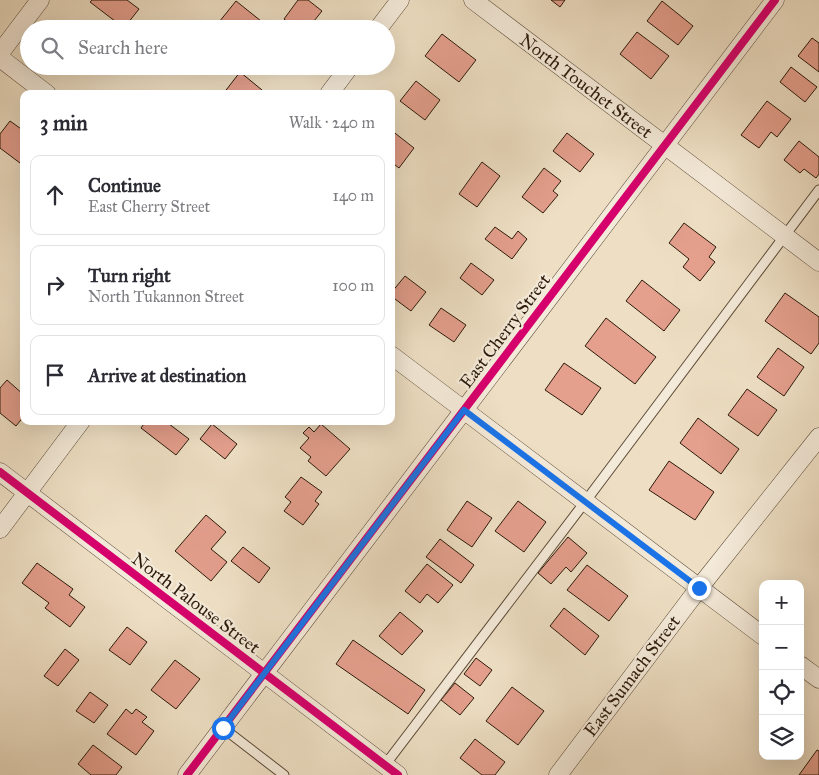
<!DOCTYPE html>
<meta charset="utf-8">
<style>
:root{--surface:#fff;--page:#f7f7f7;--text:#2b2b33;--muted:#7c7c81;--line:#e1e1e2}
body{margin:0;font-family:"IM FELL Great Primer",serif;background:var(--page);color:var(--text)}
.controls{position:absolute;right:15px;bottom:15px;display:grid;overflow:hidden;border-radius:10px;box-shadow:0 5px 20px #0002}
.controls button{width:45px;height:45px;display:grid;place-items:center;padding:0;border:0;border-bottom:1px solid var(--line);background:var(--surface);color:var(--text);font:25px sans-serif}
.stop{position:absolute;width:15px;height:15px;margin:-11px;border:4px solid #1a73e8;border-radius:50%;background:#fff}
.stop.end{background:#1a73e8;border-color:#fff;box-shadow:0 1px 5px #0008}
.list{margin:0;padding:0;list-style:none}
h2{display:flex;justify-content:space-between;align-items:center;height:65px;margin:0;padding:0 20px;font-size:21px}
h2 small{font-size:16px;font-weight:400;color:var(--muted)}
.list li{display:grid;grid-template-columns:32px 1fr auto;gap:15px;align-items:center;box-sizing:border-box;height:80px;margin:0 10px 10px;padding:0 10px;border:1px solid var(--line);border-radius:10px}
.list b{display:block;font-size:19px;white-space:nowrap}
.list p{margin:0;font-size:16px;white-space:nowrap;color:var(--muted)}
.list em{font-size:16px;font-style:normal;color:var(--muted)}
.icon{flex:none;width:28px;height:28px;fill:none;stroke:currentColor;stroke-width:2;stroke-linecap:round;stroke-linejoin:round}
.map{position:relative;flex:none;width:819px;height:775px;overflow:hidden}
.search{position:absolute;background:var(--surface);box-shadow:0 5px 20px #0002;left:20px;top:20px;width:375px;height:55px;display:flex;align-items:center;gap:12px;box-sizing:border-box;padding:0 18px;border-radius:28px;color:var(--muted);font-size:19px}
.panel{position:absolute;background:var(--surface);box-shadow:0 5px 20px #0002;left:20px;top:90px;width:375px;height:335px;border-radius:10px}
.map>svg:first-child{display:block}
.building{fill:#e49f8d;stroke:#2c1a0a}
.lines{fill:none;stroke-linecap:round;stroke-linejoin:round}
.lane-casing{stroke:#5c4b38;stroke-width:11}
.street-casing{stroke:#5c4b38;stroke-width:19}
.lane{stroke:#f4ead9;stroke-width:9}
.street{stroke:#f4ead9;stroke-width:18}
.cycleway-casing{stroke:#f4ead9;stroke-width:11}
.cycleway{stroke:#d6006c;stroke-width:8}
.route{stroke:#1a73e8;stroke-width:6}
.labels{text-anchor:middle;stroke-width:4.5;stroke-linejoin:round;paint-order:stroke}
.street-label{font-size:18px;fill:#2c1a0a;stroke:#f4ead9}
</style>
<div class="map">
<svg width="819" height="775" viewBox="0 0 819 775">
<rect width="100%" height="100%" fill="#eedfc4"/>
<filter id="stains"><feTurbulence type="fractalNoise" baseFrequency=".004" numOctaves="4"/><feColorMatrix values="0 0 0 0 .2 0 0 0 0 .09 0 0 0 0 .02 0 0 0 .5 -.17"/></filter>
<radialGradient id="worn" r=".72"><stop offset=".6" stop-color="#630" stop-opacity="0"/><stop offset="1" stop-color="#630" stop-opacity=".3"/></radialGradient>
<g class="building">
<polygon points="92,0 127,0 139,9 124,28 90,2"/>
<polygon points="298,0 308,0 322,11 314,21 321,26 318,29 296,29 284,19"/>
<polygon points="551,0 565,0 560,7"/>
<polygon points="236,1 266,25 263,29 217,29 215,27"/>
<polygon points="662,1 693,26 678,45 647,21"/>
<polygon points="637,32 669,56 651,79 620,54"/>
<polygon points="442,34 476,60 459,82 425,56"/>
<polygon points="812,38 819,43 819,72 798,56"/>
<polygon points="791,67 817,87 805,102 780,82"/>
<polygon points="240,72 262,90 259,94 223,94"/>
<polygon points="416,81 440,100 425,120 400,101"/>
<polygon points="767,101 791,119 777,137 771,132 759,148 741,135"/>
<polygon points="10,121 24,131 24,166 0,148 0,134"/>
<polygon points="391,130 414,148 399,168 391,162"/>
<polygon points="567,133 594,154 580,172 553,151"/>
<polygon points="799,141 819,157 819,174 816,178 804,169 800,173 784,160"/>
<polygon points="482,162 500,176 477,207 459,194"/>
<polygon points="544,168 561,181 553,191 558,195 543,213 522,197"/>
<polygon points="684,223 716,247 709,257 715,262 700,281 683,267 689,259 669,243"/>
<polygon points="495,227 512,239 518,231 527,239 512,259 485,239"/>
<polygon points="471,263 494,280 482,295 460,278"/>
<polygon points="405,276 426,292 411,311 391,296 391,293"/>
<polygon points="642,280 680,310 664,331 626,301"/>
<polygon points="785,293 819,317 819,343 811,354 765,321"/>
<polygon points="441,308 466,325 454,342 429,325"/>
<polygon points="606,318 656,357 635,384 585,346"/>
<polygon points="778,348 804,367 784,396 757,377"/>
<polygon points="564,363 601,388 582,415 545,390"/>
<polygon points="7,380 24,395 24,416 16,426 0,413 0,388"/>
<polygon points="747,389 777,410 758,436 728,415"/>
<polygon points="698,418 739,449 721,474 680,443"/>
<polygon points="146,421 165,421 189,439 176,455 141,428"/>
<polygon points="212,424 237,444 225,459 200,439"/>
<polygon points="321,424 350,449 326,476 308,461 311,457 300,448 309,438 303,433 309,427 314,432"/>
<polygon points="669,461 714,492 695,520 649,490"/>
<polygon points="301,477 322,492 315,501 319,504 303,525 284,511 291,502 285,497"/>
<polygon points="467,501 492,518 472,547 447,530"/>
<polygon points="518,501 546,522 524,552 495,531"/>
<polygon points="206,515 226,532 211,549 227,562 211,581 175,551"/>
<polygon points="568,537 587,553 571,572 566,567 551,584 538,573"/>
<polygon points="440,539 474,565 461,583 426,557"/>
<polygon points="243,547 270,568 259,583 231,561"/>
<polygon points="37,563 73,589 69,595 85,607 70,627 45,608 49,603 22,583"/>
<polygon points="427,564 453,585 438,603 427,594 420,603 405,591"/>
<polygon points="587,565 628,596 609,621 567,590"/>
<polygon points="564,608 599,636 585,655 550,626"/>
<polygon points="400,612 423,631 402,655 379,636"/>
<polygon points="127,627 147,642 130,665 109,650"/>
<polygon points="353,640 425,690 408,714 336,664"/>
<polygon points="65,649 79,660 58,686 44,676"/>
<polygon points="476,658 492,670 480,686 464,674"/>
<polygon points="175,660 200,679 176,709 151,690"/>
<polygon points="455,683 474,698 460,715 441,700"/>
<polygon points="512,687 544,711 518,745 486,721"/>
<polygon points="90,692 108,705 94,723 76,711"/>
<polygon points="126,709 132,714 136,709 147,717 142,722 154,731 136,755 107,734"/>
<polygon points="475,739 505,762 495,775 482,775 460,758"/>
<polygon points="93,745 122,767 116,775 91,775 78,764"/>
<polygon points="817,750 819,751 819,775 799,775"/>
</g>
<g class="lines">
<defs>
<g id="lane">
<polyline points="223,728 284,775"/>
<polyline points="385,765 585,502 819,190"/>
</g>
<g id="street">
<polyline points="473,0 819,262"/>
<polyline points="378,29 400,0"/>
<polyline points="0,53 40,0"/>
<polyline points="0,58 47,94"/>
<polyline points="329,94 350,66"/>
<polyline points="391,355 763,636"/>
<polyline points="0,472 398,775"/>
<polyline points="0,529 81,421"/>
<polyline points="800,665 819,679"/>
<polyline points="187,775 775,0"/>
<polyline points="558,775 699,588 819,437"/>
</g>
</defs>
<use href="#lane" class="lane-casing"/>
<use href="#street" class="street-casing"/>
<use href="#lane" class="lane"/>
<use href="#street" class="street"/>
<defs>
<g id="cycleway">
<polyline points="0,472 398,775"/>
<polyline points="187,775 775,0"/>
</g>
</defs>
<use href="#cycleway" class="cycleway-casing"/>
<use href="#cycleway" class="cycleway"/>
</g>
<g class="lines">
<polyline class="route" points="223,728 464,410 699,588"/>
</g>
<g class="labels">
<g class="street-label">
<text transform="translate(586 86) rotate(37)" y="6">North Touchet Street</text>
<text transform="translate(505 331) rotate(-53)" y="6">East Cherry Street</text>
<text transform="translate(196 603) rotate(37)" y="6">North Palouse Street</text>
<text transform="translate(632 676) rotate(-53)" y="6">East Sumach Street</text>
</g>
</g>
<rect width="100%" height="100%" filter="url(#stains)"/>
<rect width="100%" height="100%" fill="url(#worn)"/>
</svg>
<div class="controls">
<button>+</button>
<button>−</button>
<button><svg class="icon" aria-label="locate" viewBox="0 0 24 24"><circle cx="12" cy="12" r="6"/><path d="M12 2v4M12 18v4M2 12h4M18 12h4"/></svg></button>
<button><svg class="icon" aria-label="layers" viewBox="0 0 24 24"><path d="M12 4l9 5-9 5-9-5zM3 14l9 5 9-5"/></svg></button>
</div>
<div class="stop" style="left:223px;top:728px"></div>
<div class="stop end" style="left:699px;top:588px"></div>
<div class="search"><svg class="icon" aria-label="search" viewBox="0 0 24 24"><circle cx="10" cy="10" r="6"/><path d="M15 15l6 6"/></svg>Search here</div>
<section class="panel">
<h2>3 min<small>Walk · 240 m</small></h2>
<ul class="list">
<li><svg class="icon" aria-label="ahead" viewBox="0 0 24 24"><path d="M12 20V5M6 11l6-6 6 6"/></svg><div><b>Continue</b><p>East Cherry Street</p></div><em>140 m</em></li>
<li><svg class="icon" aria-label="right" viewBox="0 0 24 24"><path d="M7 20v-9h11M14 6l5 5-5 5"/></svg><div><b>Turn right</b><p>North Tukannon Street</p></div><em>100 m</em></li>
<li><svg class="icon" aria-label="arrive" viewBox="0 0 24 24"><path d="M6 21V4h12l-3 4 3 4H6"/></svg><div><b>Arrive at destination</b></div></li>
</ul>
</section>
</div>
